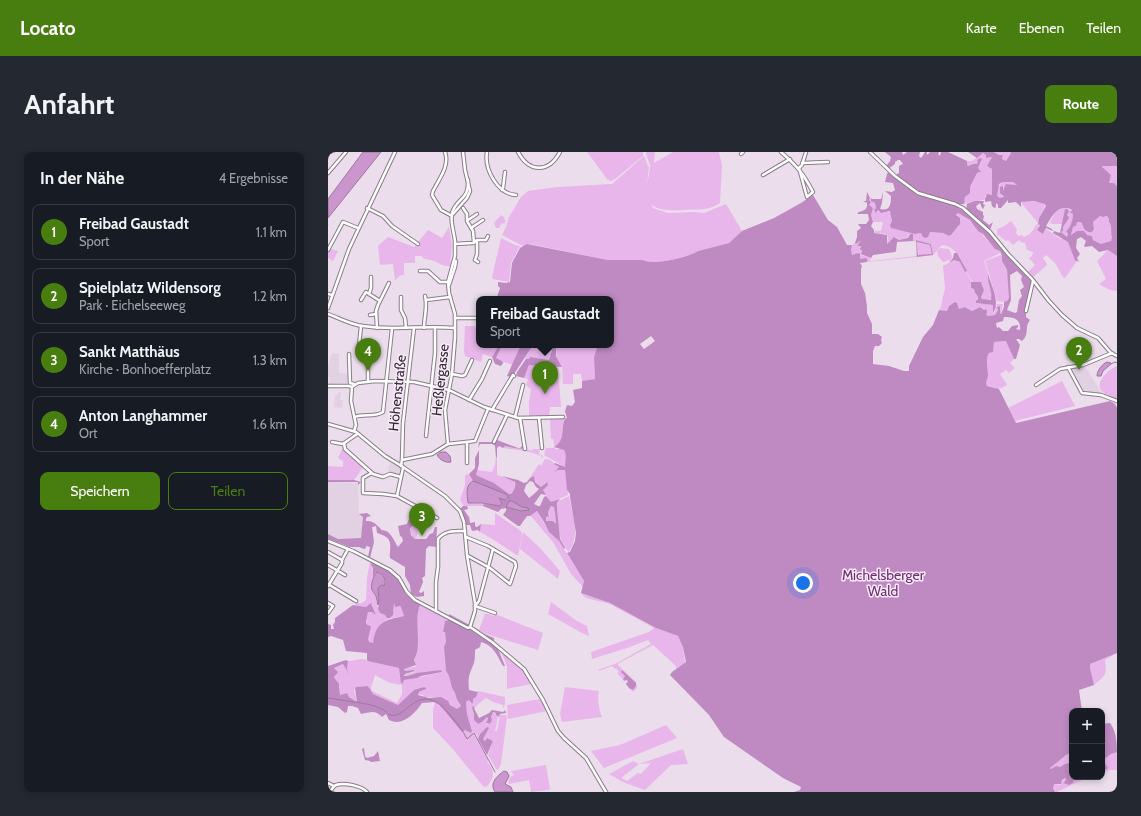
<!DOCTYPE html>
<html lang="de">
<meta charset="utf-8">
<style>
:root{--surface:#171b24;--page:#242831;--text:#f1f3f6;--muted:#9ea1a6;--line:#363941;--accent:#487d10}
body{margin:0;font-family:Cabin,sans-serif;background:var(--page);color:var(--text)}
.controls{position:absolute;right:12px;bottom:12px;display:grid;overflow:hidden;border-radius:8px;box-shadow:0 2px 6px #0003}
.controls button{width:36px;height:36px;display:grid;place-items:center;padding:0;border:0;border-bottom:1px solid var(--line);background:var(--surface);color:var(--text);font:20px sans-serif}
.you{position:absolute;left:475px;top:431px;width:14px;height:14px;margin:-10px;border:3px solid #fff;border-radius:50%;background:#1a73e8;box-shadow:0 0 0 6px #1a73e833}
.badge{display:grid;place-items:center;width:26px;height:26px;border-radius:50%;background:var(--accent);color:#fff;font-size:13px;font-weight:700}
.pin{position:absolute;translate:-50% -33px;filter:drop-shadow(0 1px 2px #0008)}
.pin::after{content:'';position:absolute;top:21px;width:14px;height:12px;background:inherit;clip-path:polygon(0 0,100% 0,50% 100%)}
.popup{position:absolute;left:148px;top:144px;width:138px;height:52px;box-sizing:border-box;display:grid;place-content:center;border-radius:8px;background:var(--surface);filter:drop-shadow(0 1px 3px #0005);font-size:13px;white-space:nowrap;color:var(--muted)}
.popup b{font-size:15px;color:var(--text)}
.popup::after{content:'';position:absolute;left:50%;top:100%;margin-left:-8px;border:8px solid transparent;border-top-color:var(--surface)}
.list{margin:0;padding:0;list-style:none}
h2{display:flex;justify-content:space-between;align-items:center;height:52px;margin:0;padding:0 16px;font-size:17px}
h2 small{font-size:13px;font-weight:400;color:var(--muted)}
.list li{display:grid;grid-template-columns:26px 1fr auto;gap:12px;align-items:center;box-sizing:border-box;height:56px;margin:0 8px 8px;padding:0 8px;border:1px solid var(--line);border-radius:8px}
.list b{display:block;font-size:15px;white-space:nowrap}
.list p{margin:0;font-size:13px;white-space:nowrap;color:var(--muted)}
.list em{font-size:13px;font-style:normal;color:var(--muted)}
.actions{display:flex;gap:8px;padding:12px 16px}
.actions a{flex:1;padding:9px 0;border:1px solid var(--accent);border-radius:8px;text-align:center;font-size:14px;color:var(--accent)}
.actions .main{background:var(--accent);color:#fff}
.map{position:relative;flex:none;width:789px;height:640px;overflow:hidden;border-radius:8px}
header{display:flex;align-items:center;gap:24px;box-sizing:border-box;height:56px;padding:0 20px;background:var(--accent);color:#fff}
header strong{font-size:19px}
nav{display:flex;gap:22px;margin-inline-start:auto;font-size:14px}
.intro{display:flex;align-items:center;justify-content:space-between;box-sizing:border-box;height:96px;padding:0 24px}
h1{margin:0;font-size:28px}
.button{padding:10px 18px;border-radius:8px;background:var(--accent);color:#fff;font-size:14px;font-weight:700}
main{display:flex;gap:24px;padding:0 24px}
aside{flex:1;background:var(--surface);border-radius:8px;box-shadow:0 2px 6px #0003}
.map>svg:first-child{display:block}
.built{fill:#e2d0e3}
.green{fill:#e8b6ea;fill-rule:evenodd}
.forest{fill:#bf8ac2;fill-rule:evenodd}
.water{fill:#cb96ce;stroke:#9d769f}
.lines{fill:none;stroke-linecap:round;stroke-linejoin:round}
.stream{stroke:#9d769f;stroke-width:1}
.minor-casing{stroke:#897d89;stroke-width:4.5}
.minor{stroke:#fff;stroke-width:2.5}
.labels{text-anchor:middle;stroke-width:3;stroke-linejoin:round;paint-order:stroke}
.street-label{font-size:14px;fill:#312c31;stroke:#f8eaf9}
.park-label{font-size:14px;fill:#6e2e72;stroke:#f8eaf9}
</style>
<header>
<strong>Locato</strong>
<nav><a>Karte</a><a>Ebenen</a><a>Teilen</a></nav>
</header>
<div class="intro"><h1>Anfahrt</h1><a class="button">Route</a></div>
<main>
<aside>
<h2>In der Nähe<small>4 Ergebnisse</small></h2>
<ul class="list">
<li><span class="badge">1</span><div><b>Freibad Gaustadt</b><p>Sport</p></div><em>1.1 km</em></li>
<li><span class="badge">2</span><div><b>Spielplatz Wildensorg</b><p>Park · Eichelseeweg</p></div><em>1.2 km</em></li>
<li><span class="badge">3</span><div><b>Sankt Matthäus</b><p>Kirche · Bonhoefferplatz</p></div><em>1.3 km</em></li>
<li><span class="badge">4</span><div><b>Anton Langhammer</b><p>Ort</p></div><em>1.6 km</em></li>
</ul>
<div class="actions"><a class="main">Speichern</a><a>Teilen</a></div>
</aside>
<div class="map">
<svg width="789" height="640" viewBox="0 0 789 640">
<rect width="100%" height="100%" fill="#ebddeb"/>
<g class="built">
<polygon points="4,201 11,202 11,221 21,222 21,231 1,232 2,225 0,225 0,213"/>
<polygon points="757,214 774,242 755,240 742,218 744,216"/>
<polygon points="10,240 13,240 12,248 15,248 14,256 6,255 7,243 10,243"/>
<polygon points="62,311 73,316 73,320 71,319 70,321 72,322 72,324 60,322 61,319 60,318"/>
<polygon points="0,330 30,331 31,362 35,365 33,386 10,387 0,382"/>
</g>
<g class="green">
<polygon points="259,0 315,0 315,4 287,27 282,29 279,27"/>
<path d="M318 0H327L326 11 345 0H391L394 14 392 51C381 59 369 57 357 58 339 59 317 60 318 36 319 29 322 22 322 15 322 10 318 5 318 0Z"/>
<polygon points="666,0 682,0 683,1 678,9 674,7 675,5 673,2 672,3"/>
<path d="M655 1 658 3V6L664 5 659 14 664 17V43L657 44V47C650 50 643 49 636 52 635 47 638 43 642 41V35L649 21H652L650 16 654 9 651 7 649 8 650 10 649 12H645L641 14 639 13V9H644Z"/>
<path d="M316 4 320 14 321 15 318 40 325 56 340 61 365 60 376 61 398 52 414 79 401 91 370 99C361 105 325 114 315 108H280L202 92 195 94 174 83 179 73 178 72 180 70V67L193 45 200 39 230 35 284 32Z"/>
<polygon points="789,13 789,34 786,31 781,31 783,23 774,16 775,14"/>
<polygon points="675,30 685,30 689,33 679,32 675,39 674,34 673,43 676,46 672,46 669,44 670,34"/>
<path d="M542 46H544L543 49 547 51 548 55 546 59 549 60 550 58 551 60H563L564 70 563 72V76L588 82 593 81 597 86 600 85 602 80 615 81 621 84 623 83 631 74 632 67 629 63V61C633 63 640 66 643 69 651 77 662 94 672 99V101L656 109 660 121 664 147 657 148 654 147 653 145 656 138 654 131 645 130C634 117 633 95 614 93L605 103 604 101V103L591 104 589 90 602 93 604 98 603 92 588 88 587 90 585 89V82H581L579 86 572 88 567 85 559 92 560 85 558 82 546 81 547 79H553L555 70H545L543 63 545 56 541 53 542 51 541 49Z"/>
<polygon points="698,49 714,50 718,52 711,66 710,71 694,52 694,50"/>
<path d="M737 56 744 58 741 60 745 62C745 68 743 77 738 79L740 82 739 85 733 80 735 79V75L741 66 737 58 734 72H724L722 70 728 59Z"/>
<polygon points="173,63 177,66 176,68 178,68 176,72 174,71 171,76 168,76 166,71"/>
<path d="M772 64 775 65 779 64 781 67V71C786 75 784 84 783 90L773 92 765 88 764 84 759 83 756 79 748 80 743 83 745 75H747L749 70H751L754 71C755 76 758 80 764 80L766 77 765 70Z"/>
<path d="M683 69 689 77 688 81 691 84 694 83 696 85 702 82 709 72H711L709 78 715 82 718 77 733 87 736 86C744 92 743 102 749 109L737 126 735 125 727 111 718 103 715 106 719 112 718 114 704 126 699 121 707 113 701 106 704 104 705 100 699 98 697 91 693 90 691 88 685 93 680 88 678 89 669 82V77L675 75Z"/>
<path d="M121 75 124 93 122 114C113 114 113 112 106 109 101 107 98 109 93 104H87V111H76V123H73L67 128 65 112 52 113 50 94 60 85 86 95 100 78 114 86Z"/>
<polygon points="173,86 187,93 192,94 183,111 181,130 165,127 164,125"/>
<polygon points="533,88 532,94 534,103 543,106 542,108 543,109 588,104 588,94 589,105 539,110 537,106 534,108 531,107 532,103 530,101 524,103 523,96 524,93"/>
<polygon points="612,96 621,97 624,104 623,108 615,110 610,104 609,99"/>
<polygon points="2,97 10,99 5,109 0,106 0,101"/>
<polygon points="780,98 789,104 789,139 782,138 771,132 778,127 769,109"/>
<path d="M673 103 674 104C674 108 676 115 679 118 680 127 682 138 681 148L677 150 669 149 657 109Z"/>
<polygon points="626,108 632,110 637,120 638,120 644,130 643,130 643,136 646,137 647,141 649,143 649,152 654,151 665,153 665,161 667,160 669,152 675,152 673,161 672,161 672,154 667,163 660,164 658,163 657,157 656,158 653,155 649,156 644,159 638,155 631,157 629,151 627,150 621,154 619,159 612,158 617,136 615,114"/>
<polygon points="137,174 147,174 148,177 151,179 151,193 171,193 164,205 155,202 153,210 137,204 136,198"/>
<path d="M679 189 686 207 682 211 687 216 681 221 678 218 672 222 679 233C667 240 671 235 659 234 657 230 659 229 660 224 660 216 657 208 661 201L665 199 666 190Z"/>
<polygon points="174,193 197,193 191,197 185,213 176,210 175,211 174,209 168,206"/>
<polygon points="205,193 270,193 266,205 267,227 254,229 253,222 245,222 245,232 235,232 234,214 229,206 228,196 225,196 221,208 202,205 201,207 198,207 197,206"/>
<polygon points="201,213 230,215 233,255 222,255 221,265 201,266 201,251 203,237 198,233 200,227 196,226"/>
<path d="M789 214V248C777 243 765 237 776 224 780 219 784 216 789 214Z"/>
<polygon points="734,229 747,254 687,269 680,256"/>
<path d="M239 266 237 267C232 280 238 288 226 295L227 297H235L237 299 238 306 237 316 235 314 216 303 218 296H227L225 287H223L222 267Z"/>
<path d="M177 294C187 297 195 296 205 299L204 297H212L211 302 215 304 213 307V304C200 298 188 298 175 296Z"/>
<polygon points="15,295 16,299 36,314 26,328 0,328 0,314 15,315 15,309 10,306"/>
<polygon points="169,296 169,323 185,328 187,331 186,339 183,342 181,342 166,331 148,323 149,318 164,320 167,313"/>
<polygon points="217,307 222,308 231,315 227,321 230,318 237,318 240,343 224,350 222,350 215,338 220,332 218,330 213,335 207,329 206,324 202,326 211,312 213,314"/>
<path d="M141 322 145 329C137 333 139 343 139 351L156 352V354H136L132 348 137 333V323Z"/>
<path d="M241 344C244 365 253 379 241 400 229 389 229 368 229 353L231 349Z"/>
<polygon points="223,354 226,355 228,362 228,372 225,369 218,369 218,365 222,363 220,360"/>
<polygon points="209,359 221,380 231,389 256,429 255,435 243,422 225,390 202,363"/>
<polygon points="96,360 101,363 99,378 94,375"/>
<polygon points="167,361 193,379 194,384 190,404 166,388 152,380 153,372 167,373"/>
<polygon points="85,373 92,375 96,377 92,379 92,377 90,377 89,384 88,384 89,387 86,386 82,379"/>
<polygon points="195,380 213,397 232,419 230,427 192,397"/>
<path d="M42 410H44L43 413C47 421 44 430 44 439 50 445 48 454 52 461L57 463 59 466H62L65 463 66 451V454H73L76 464C72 465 67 465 63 466 51 470 48 481 45 492L42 491 40 489C41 478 37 470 40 460H44L47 462H48L44 452 38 455 27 453 28 451H34L38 448 39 426Z"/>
<polygon points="253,441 282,451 328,476 350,484 355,495 357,511 348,517 348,514 325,493 291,511 290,513 308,530 309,536 305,540 301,536 303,536 304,539 306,537 308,532 294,518 293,520 297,524 295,527 289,521 291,520 288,516 287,517 284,514 271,519 270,518 289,511 323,492 320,488 302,495 264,507 263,500 321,480 326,476 282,452 258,446"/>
<polygon points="223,450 249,469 259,474 261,484 254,481 220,462"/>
<path d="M92 452 121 466V468L117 469 115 480H117L118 490 116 495 118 519 121 524 124 536 127 541 129 549 133 555 129 558C114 545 115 545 96 545L95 543 90 542 91 540 97 538H86L70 553 45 542 40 534 28 535 26 538 29 550 21 545 18 541 12 543V534L6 524 9 519 6 516 16 512 20 521 19 517 20 509 34 507 71 516 72 518V523L75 531 76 528C89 526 101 523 114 520L113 518C106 519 80 525 76 523L87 520V518L77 519 76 516 87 515 88 513 86 509 88 504 89 460ZM47 523 62 531 74 533V542L69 551 44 539 43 536Z"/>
<polygon points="157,462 160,462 166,464 167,462 215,481 210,498 152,480 151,478"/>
<polygon points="175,501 195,518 203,532 179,537 179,514 174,502"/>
<path d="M789 501 777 508C779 523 778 523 766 533L762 516V512Z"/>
<path d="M237 535 271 539C269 547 271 558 274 565L234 570 232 562Z"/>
<path d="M141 537 177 545V553L175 556V553L165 550 158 546 149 553 148 555 145 554 144 556 146 562V568L150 572 154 570 159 565 160 567 158 571 160 573 164 568 163 566 164 561H168V563L170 565 167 579H169L172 563H178L179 565 173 612 170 618 168 617 160 603 165 589 159 586 157 589 155 587 161 576H158L152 582 150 587 149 583 144 579 160 608 159 610C168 617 166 628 158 635L155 634 123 595 105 576V558L107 550 113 554 134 580 137 578 143 581 144 578 139 562 138 550 141 548 143 552 145 550V547L147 546 150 541V539Z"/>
<polygon points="212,547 219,559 180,567 179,553"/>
<polygon points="338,573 349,586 276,616 263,599 292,593"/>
<path d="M355 597 360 612 343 613 317 638 297 631 281 622 305 609 311 612ZM323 611 313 622 310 621 299 629 293 626 311 612Z"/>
<path d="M744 600V612L739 611 732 615 728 614 723 617 722 615C728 610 738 602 744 600Z"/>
<polygon points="786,600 789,600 789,618 782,618 774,622 780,616 775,608"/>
<path d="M218 613 222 637 220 638 203 640 201 628 181 632C180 627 181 625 186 623L183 619Z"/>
<polygon points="750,625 761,625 729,640 727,640 725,635 725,633 727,632 732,633 736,626 738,628 735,630 741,633 745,631 746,627"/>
</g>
<g class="forest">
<path d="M557 0H574L575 3 579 0H592L591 4 593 6 597 0H599V3L602 0H611L610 2 612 4 613 0H620L639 9V13L640 14 645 12H649L650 10 649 8 652 6 654 7 650 16 653 20 649 21 642 35V41L637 45 636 52H630L631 57 638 58 639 52H638L647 49H656L655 52 657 53 655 57 654 56 652 51 648 54 649 57 655 60V63L656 64 655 68 661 73 665 70 662 78 676 100 688 111 704 129 696 160 698 161V165L702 168C696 175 702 182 694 189L691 187H688L692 193 688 207H686L678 189 666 190 665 200 661 201C657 208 660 216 660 224 659 229 657 230 659 234L671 237 688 271 782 249 787 252 789 256V501L762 512V516L766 533 751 538 754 559H744V600L738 603 722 616 723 617 728 614 732 615C737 612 739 610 744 612V625H750L746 627 745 631 741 633 735 631 738 628 737 626 734 628 733 632H726L725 636 727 640H466L472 638 473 635 455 626 396 585 381 563 342 523 344 520 358 510 355 495 350 484 328 476 282 451 253 441 256 429 239 401 242 400 247 389 248 381 242 345V342L239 338 237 318H230L226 321 231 315 226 312 227 311 237 315C237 309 239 303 236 298L226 295C238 288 232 279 237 267L239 266 237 259 239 253 244 254 247 250 245 238 254 236V229L267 227 266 205 270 193H283V147H171L169 145 172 136 170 134V130L178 131 182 130 184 111 192 96 199 92 280 108H315C325 114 361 105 370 99L401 91 414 79 446 66 473 51 485 43 500 68 509 75 519 93H524L523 97 524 103 530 101 532 102V107L538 106 539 107V110L532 111 534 114 533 117V132L537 141 539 154V161L544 172V182H550L554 185 553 188 554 191 551 194H547L545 199V212L561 214 576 219H581V214L595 185 605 173 611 158 619 159 621 154 627 150 629 151 631 157 637 155 644 159 652 155 656 158 658 157 659 160 658 163 660 164 667 163 670 158 669 155 672 154V161L673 162 676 155V150L679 149 681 146 679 118 674 109V104L672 99 667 97 655 82 650 79 642 68 630 61 628 63 632 66V72L623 83 621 84 615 81 602 80 600 85 597 86 595 85 593 81 587 82 563 76 562 73 564 69 562 59 553 61 550 58 548 61 546 58 548 56 547 51 543 49V47H553L555 40 554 51 552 57C562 59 563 53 563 44L557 39 564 40 567 38 565 31 557 30 559 22 560 20 566 24 571 21V14L575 12 572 8H570L567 10V12L560 17 558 14 562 9 563 5ZM689 119 694 124 693 128 696 135 692 138 694 144 691 148 689 160 687 161 679 158 683 148 682 123ZM676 165C686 165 693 167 692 178L688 177 690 175V173L684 174 680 179H675L671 175 669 176 668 171 675 169ZM323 184 327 189 316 197 312 192Z"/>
<path d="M640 0H666L671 3H675L674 7 678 9 683 1 682 0H789V14H775L774 15 783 23 781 31H786L789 34V104L780 98 771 100 764 94 757 95 756 94 758 89 753 85 749 87 748 96 752 102 749 106 751 110 747 108 740 90 725 81 726 79 732 81 737 57H739L741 59 739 63 741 65V66L735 75V79L733 80 739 85 740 82 738 79C742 77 745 68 745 62L741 60 744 59 743 57C729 53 725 63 718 74L724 77 725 79 718 76 715 82 709 78 712 73 710 72 711 66 718 54 717 52 706 49 693 50V55L688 50 680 51V48L673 56H670V53L668 51V55L666 56 664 54 663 49 657 50V47L659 42 664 43V17L659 14 664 5 658 6V3L655 1 649 6ZM675 30H685L689 33 678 32 675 39V34L672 35V41L676 45 672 46 669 44 671 32ZM772 64 775 65 779 64 781 67V70C785 75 782 80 784 85L783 89 773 92 765 88 764 84 759 83 756 79H749L743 83 745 75 748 74 749 70H751L754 71C755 76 758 81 764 80L766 77 765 70Z"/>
<path d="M539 40 542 46 541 48 543 50 541 53 545 56 543 63 545 70 543 74 546 78V81L559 83V92L566 85 571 88 580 86 582 82H585V89L569 90 568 99 567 100 545 103 543 106 533 102 534 99 532 97 533 94H530V93L533 88 528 92 527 91 529 85V79L533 76 530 72H538L541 68 540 62H530L529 61C534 58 540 59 539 51L535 49H538Z"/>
<path d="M588 88 603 92 605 103 589 105ZM589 90 602 93 604 102 590 103Z"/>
<polygon points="626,101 629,101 639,119 637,120 632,110 626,108 621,111 625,106"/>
<path d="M660 122C663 133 673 151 665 161V153L648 151V149L650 147 649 143 647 141 646 137 643 136V130H653L656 138 653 145 654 147 663 148C665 140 659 131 660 122Z"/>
<polygon points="171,193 174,193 168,206 174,209 175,211 173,214 167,212 164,205"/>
<polygon points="197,193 205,193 186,222 185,221 183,225 179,224 191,197"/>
<polygon points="225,195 228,196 228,204 234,215 210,214 201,213 196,226 188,224 189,220 198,207 201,207 202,205 221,208"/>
<polygon points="169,288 190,296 192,296 195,293 196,297 186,296 177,294 175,296 171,294 169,296 169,305 168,306 167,294 165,292 152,292 150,296 151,290 165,290"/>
<path d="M151 298V312L148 323 166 331 181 342H183C186 339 188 334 187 330L174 324 190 328 196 331 199 330 202 326 206 324 207 330 213 335 219 330 220 333 215 338 218 343 213 342 206 352 210 354H212L216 345 218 344 223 350 232 347 229 351V357L232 387 237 396 236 397 231 389 221 380 216 370 209 359 202 364H199L192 374H190L175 363 178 359V356L173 357 170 360 155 354 156 352 173 353 174 351 171 346 179 348 180 344 145 329 141 322 147 316V306ZM202 329 205 330 208 335 211 337 206 342 201 346 196 339 198 333ZM181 349 200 358 193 359 178 355ZM223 354 226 355C227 361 228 366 228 372L225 369H218V365L221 364 220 360Z"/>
<polygon points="0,328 26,328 33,330 30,333 30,330 0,330"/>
<polygon points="135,354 139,354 140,357 136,358 141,365 142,371 147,370 147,374 149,375 153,372 152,380 150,378 144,379 142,373 138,373 135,362 132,357"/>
<path d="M39 361 43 364 39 365 38 367V369C46 369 46 371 52 376 55 380 53 377 58 379 64 382 66 389 70 395L75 389 74 385 72 384 70 374 79 372 81 367 83 371H92V375L85 373 82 377 83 383 87 387H98L102 382 105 381 107 375H109L108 395 101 394 98 397 97 424 94 426 95 430 91 440 93 441 96 439V444L89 445 83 442 82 433 77 424V415L62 406C61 400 65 389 58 385 56 383 52 382 49 381L48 374 44 375 46 390 42 406 40 405 42 395 38 394V396L36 397 31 395H22L0 387V382L10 387 33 386 35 365 31 362Z"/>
<path d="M44 410 65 422 72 429 82 445 92 453C85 469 95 493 86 508L88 513 76 517 77 519 86 518 87 519 77 522 76 524C81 524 85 522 89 521 97 520 105 519 113 518L114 520 93 524 89 526 76 528 75 531H73L71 516 40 509 39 508V501L18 499 15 488 3 484 0 485V472L3 473V477H6L5 473 7 470V466L25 453 38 455 43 451 48 463 44 460H40L38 470 39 473 43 474 40 487 41 490 45 491C48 469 58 468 76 464L73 455 72 454 67 455 66 451 65 463 62 466H59L57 463 52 461 50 457 51 451 50 436 54 433 56 434C60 428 55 422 50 420H48L45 426V416L43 413Z"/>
<path d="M121 462 151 478 152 480 166 486V489H163L170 497 177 514H175C169 503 165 493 153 490L152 495 147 498C147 502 147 507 146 511 141 524 140 523 141 538L150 540 148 545 145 547V550L144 552 141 548 138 550 139 562 144 579 143 581 137 578 134 580 111 552 106 550 94 551C87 561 75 575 61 568L58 562 54 565C46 557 42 561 33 562L30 556 24 554H20L19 560 17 561 10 555 0 553V514L18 508 20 509 19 517 21 522 15 512 6 516 10 520 6 525 11 532 12 543 19 541 21 545 29 550 27 536 28 535 40 534 45 542 70 553 86 538 96 535 98 536V537L91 540 90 543 101 546 113 545 120 549 122 553 129 557 133 554 129 548 127 541 124 536 121 524 118 519 116 495 118 490 117 480H115L117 469 121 468Z"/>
<polygon points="294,518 308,531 308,534 305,538 301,536 298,532 300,529 298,528 296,529 295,527 297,524 293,520"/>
<polygon points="145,554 147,555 146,556 151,566 161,561 164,558 175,560 177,558 178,561 172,562 171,565 168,563 168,561 165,560 163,565 164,568 162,572 158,571 160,567 159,565 154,570 150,572 146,568 146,562 144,556"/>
<path d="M782 571C788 578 789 591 789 600L783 602 775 608 780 616 774 621V572Z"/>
<polygon points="159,575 161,576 155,587 157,589 159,586 165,589 159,603 150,587 152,582"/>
<polygon points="36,596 37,604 39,606 46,604 50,599 52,609 43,610 42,609 37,608 34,597"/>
</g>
<g class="water">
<polygon points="35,0 53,0 0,66 0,47"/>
<path d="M779 210 783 211V212L775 219 773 224H769C769 219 774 212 779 210Z"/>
<path d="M113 300H118L122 304 123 310C117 311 112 308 109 303Z"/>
<path d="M145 329 178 342 180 344V346L177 348 171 346 174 351 172 354 154 351H140C139 343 137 333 145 329Z"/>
<polygon points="181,349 184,349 194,355 200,356 201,358 193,359 178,355"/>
<path d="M49 420C55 422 59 427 56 434L54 433 50 436 51 450 50 453C49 450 49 447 48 444 47 442 45 440 44 438 42 433 46 423 49 420Z"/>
<path d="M176 619 179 620 181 624 177 632 183 635 185 640H167C161 631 169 624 176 619Z"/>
</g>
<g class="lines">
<g class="stream">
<polyline points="783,212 787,210 789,211"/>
<polyline points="0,546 26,550"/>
<path d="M27 550C39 552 48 553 59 560"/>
<path d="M60 562C78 573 89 522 123 564 128 571 135 578 139 587L146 581 167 620"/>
</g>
<defs>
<g id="minor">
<path d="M117 0C122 14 111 27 105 39L104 43 113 58 124 64"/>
<path d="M159 0C156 18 170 42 188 43"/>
<path d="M190 0C201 21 221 21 232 0"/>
<path d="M453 0C469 14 475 21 485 40L479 45 471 16"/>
<polyline points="542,0 567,24 590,41 627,52 635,56 662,80 680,102 704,127 721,149 734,163 749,176 770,186 783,201 789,204"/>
<polyline points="413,2 415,0"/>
<polyline points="474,11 500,10"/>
<polyline points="471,16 474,13 478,0"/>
<polyline points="0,21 18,0"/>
<polyline points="435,23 462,7"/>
<polyline points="174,38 175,36 177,20"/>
<polyline points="39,56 55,64 64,74 90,92"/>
<polyline points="135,56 139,62 139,69 145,79 146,91"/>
<polyline points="125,62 139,46 142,39 137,18 135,0"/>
<polyline points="140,68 149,62"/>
<polyline points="143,76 155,68"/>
<polyline points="149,89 149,102 147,108 150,110"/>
<polyline points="127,92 145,91 149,88 158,88 160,84"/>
<polyline points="0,98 15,70 30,76"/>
<path d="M127 104C127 99 127 94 127 89 126 79 122 71 124 61 129 45 141 49 140 28"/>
<polyline points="92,119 100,119 112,130 120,130"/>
<polyline points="121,133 127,115 128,109"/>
<polyline points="0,142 4,143"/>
<polyline points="41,142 43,136 43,125"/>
<polyline points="73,145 73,158 77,166 78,176"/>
<polyline points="33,148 38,140 52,149"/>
<polyline points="98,148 122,145"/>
<polyline points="0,156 21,97 67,0"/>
<polyline points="698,159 705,129"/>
<path d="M0 162C11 166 23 173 35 174 65 179 96 173 127 176"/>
<polyline points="42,163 48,162"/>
<polyline points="127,166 151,166"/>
<polyline points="33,174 31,194 32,196 39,196 40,197 40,230"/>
<polyline points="49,176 48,159 50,153 61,131"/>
<path d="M96 176C96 164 100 155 97 144"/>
<polyline points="21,202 22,231 26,232"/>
<polyline points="740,215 754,241 773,243 789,249"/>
<polyline points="124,222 134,224 137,223 144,208"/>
<polyline points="708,233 732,217 755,213 784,201"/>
<polyline points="0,234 21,234 24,235"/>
<polyline points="141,248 154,227 162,209"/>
<polyline points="164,258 185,223 186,224"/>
<path d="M27 265C35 261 47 266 55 260L64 177"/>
<polyline points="187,265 195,233"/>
<polyline points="192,266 197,297"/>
<polyline points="211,266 214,296"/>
<polyline points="0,272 28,280 57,304 75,315 117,344 132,359 136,370 139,403 147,451 147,459 142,475"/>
<polyline points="26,279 28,273 23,249 24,235 30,231 47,229 86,230 121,238 156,255 190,266 235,265"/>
<polyline points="98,284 107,201 107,175"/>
<polyline points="4,290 15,292 29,282"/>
<polyline points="139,290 139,311"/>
<polyline points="166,290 179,263"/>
<polyline points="16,291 17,297 45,322 55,325 62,322 73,325"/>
<polyline points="120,292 117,258 124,222 127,186 127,162 121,141 120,130 127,104"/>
<polyline points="120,292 147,289 160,257"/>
<polyline points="74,308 75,271 86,176"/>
<polyline points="73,314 74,308 104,302 120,292"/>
<polyline points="44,321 40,323 35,326 35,341 55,342 69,344 109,366"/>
<polyline points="69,344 75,316"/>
<polyline points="93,375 95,358"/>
<polyline points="138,385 160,394 187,410 188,414 182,432 162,416 140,404"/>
<polyline points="0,389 25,399 62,418 71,426 79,440 87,448 140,476 142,475 164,490 196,517 215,548 230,579 236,586 258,606 278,640"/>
<polyline points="165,397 151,449 147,454 167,461"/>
<polyline points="0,400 14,408"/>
<polyline points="0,413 17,423"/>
<polyline points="0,432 28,449"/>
<polyline points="0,434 14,411 14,408 20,397"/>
<polyline points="0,451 5,454 0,461"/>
<path d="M108 458V430L110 415V387C117 378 127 379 137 379"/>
<polyline points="0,631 6,634"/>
<path d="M2 640C4 637 5 634 8 633 16 630 34 634 39 640"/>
</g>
</defs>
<use href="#minor" class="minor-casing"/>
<use href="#minor" class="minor"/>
</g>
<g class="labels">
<g class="street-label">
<text transform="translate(112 228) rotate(-84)" y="5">Heßlergasse</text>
<text transform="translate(69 241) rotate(-84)" y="5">Höhenstraße</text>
</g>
<g class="park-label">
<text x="555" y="428">Michelsberger<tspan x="555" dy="16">Wald</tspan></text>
</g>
</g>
</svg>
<div class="controls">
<button>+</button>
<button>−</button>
</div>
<div class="you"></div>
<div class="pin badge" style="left:217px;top:242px">1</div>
<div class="popup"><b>Freibad Gaustadt</b>Sport</div>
<div class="pin badge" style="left:751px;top:218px">2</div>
<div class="pin badge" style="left:94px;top:384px">3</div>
<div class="pin badge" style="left:40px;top:219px">4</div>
</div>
</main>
